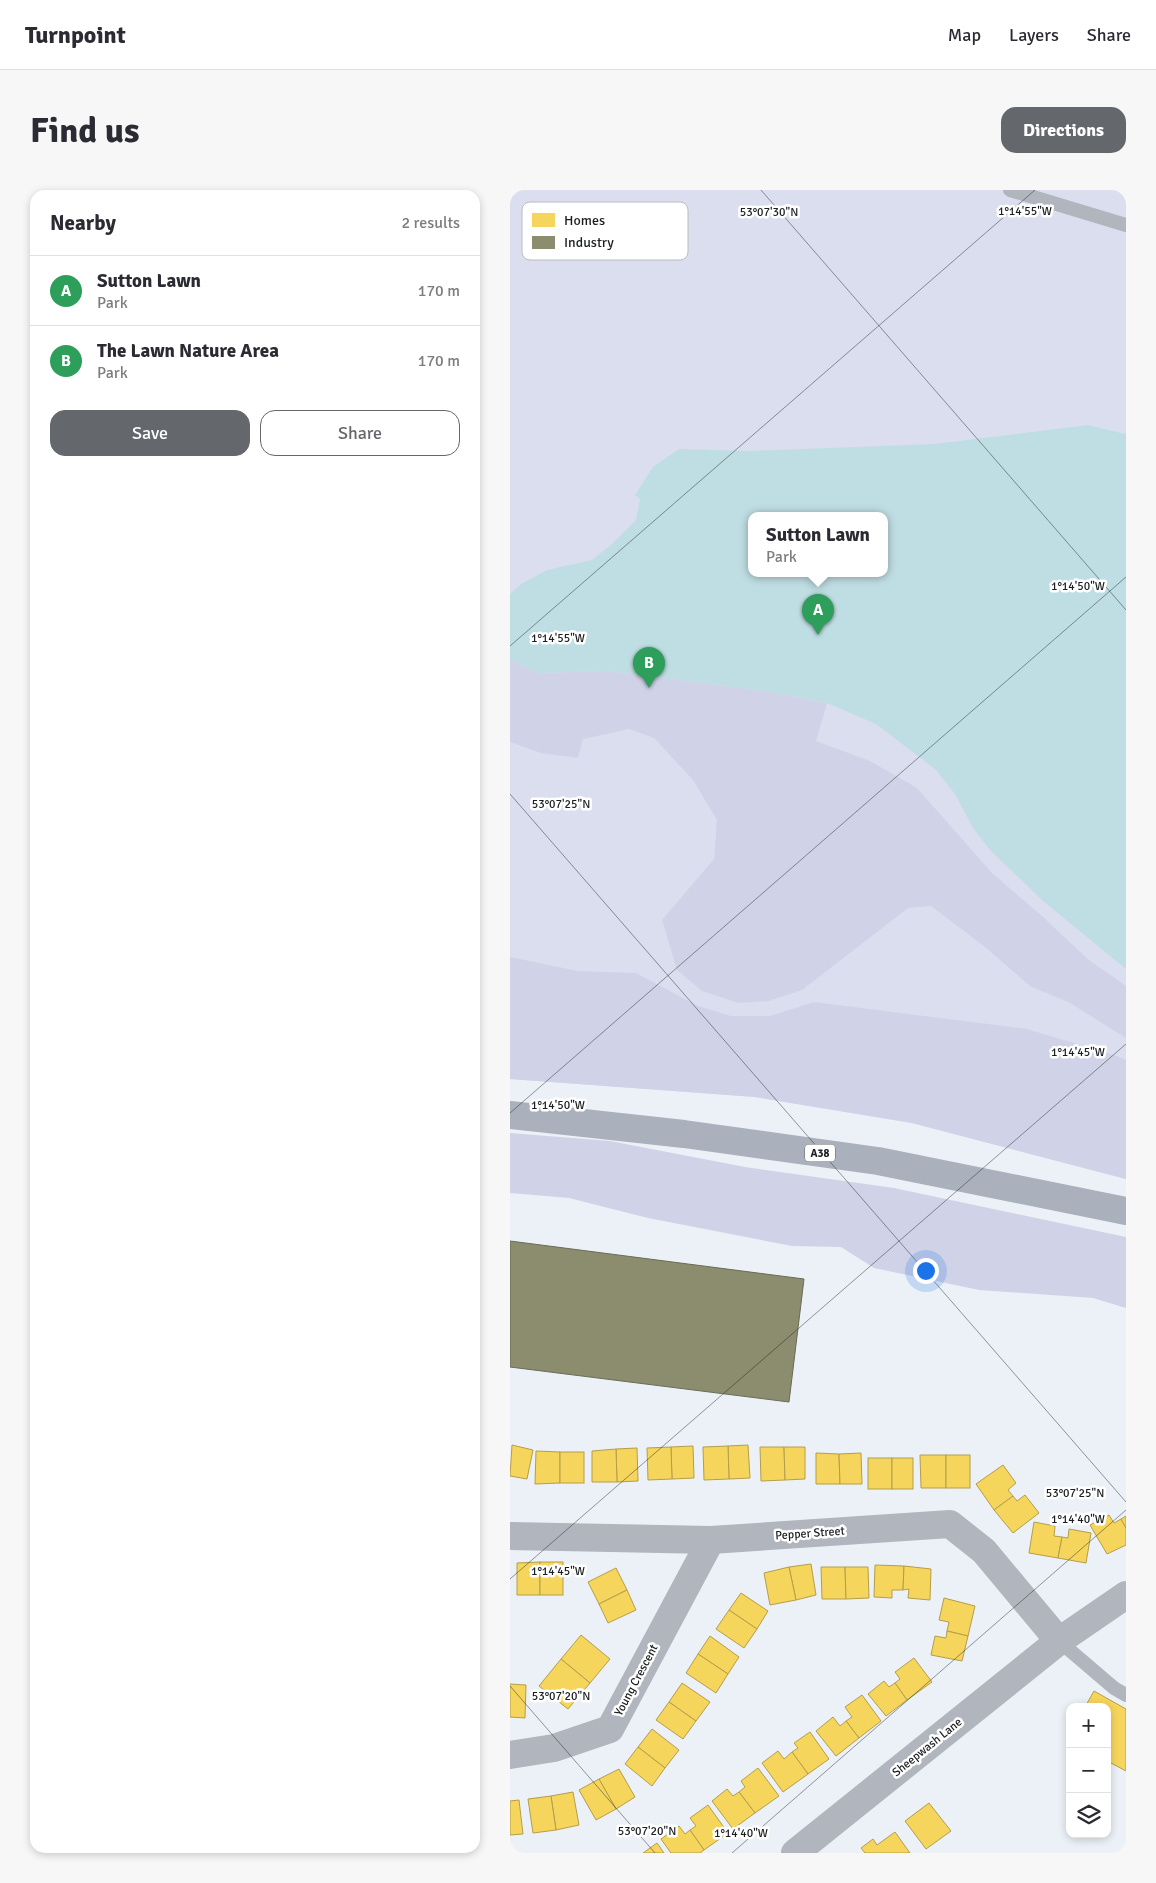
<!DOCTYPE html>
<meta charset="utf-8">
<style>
:root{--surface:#fff;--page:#f7f7f7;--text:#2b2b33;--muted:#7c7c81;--line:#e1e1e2;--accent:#64686c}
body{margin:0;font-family:Signika,sans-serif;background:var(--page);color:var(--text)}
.controls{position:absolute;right:15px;bottom:15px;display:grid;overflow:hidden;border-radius:10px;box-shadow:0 2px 8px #0003}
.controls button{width:45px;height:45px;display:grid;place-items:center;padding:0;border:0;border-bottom:1px solid var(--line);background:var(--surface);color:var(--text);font:25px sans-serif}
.you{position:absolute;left:415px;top:1080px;width:18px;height:18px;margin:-12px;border:4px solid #fff;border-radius:50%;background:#1a73e8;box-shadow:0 0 0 8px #1a73e833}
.badge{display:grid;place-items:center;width:32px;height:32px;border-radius:50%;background:var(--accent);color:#fff;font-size:16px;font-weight:700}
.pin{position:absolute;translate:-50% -41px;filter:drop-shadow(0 1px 2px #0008)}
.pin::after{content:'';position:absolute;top:26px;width:18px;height:15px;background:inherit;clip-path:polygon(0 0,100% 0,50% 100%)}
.popup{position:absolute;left:238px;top:322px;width:140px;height:65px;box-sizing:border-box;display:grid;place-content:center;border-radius:10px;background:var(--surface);filter:drop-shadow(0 1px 4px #0005);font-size:16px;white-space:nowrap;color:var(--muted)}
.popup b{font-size:19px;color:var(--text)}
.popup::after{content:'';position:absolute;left:50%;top:100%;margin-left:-10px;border:10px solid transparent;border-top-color:var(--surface)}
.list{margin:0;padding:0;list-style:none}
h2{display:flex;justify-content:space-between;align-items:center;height:65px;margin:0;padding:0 20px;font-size:21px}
h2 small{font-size:16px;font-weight:400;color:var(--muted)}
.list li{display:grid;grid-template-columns:32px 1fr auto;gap:15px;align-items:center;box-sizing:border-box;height:70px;padding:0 20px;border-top:1px solid var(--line)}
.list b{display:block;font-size:19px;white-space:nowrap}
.list p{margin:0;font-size:16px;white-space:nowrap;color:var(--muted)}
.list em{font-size:16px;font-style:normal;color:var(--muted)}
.actions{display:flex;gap:10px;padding:15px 20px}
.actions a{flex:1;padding:11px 0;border:1px solid var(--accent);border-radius:15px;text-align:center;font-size:18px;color:var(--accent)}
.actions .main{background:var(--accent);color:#fff}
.icon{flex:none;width:28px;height:28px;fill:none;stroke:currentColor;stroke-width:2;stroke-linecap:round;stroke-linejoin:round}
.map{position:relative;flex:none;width:616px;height:1663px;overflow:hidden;border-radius:15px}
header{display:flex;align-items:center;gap:30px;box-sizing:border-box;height:70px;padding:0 25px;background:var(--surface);border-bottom:1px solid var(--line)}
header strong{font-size:24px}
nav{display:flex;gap:28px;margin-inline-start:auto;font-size:18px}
.intro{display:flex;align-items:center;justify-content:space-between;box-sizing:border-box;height:120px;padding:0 30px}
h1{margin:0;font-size:35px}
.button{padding:12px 22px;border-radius:15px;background:var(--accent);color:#fff;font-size:18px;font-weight:700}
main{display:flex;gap:30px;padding:0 30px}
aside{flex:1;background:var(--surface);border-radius:15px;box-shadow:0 2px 8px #0003}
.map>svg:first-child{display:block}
.green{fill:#dbdeef;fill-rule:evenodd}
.forest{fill:#d0d3e7}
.water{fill:#bfdee3;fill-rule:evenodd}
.homes{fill:#f6d55c;stroke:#b49e4a}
.industry{fill:#8c8c6e;stroke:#6a6b57}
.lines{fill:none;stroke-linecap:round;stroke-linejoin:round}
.lane{stroke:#b0b5be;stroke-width:14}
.street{stroke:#b0b5be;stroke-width:28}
.highway{stroke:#abb1bc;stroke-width:28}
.ticks{fill:none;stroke:#1b1e21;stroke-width:1;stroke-opacity:0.45}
.labels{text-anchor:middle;stroke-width:5;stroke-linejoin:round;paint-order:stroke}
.shield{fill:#fff;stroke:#5f6264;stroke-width:1}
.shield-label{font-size:11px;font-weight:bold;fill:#1b1e21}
.street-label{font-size:12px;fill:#1b1e21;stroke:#fff}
.key{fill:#fff;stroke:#bbbcbc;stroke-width:1}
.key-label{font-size:14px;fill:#1b1e21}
.ticks-label{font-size:12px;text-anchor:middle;fill:#1b1e21;stroke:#fff;stroke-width:5;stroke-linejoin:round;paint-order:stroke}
</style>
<header>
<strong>Turnpoint</strong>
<nav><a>Map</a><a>Layers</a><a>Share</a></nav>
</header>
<div class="intro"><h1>Find us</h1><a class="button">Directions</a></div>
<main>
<aside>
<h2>Nearby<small>2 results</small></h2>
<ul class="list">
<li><span class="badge" style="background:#2e9e5b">A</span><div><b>Sutton Lawn</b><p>Park</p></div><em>170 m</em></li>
<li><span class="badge" style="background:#2e9e5b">B</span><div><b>The Lawn Nature Area</b><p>Park</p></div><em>170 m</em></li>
</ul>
<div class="actions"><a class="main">Save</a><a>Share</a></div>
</aside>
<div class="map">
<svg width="616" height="1663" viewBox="0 0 616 1663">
<rect width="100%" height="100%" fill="#ebf1f6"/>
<path class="green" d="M0 0H616V989L402 933 245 907 0 889ZM242 326H374V384H242Z"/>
<g class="forest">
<polygon points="0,470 28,483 96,481 254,501 317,513 306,551 360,571 407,598 482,683 532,726 579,770 616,796 616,848 560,813 520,796 475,757 421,716 398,718 292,800 259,811 228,813 192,801 167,780 152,730 204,669 207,630 183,590 144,548 119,539 73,549 68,568 31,563 0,552"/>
<polygon points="0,767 68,781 126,783 188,816 221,826 260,826 304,812 517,839 604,865 616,870 616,989 402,933 245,907 0,889"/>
<polygon points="0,943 100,951 235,977 384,998 616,1047 616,1118 583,1108 469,1100 364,1078 331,1057 282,1056 138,1028 59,1008 0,1003"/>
</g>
<path class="water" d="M578 235 616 244V779L533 711 480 660 463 638 445 604 425 579 366 534 317 513 254 501 96 481 28 483 0 470V404L11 394 37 380 82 370 102 354 126 330 130 309 125 305 143 277 169 259 239 261 424 254ZM242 326H374V384H242Z"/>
<g class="homes">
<polygon points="2,1255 23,1260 17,1289 0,1286"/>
<polygon points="238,1255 240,1288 219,1289 218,1256"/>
<polygon points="183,1256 184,1288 162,1289 161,1257"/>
<polygon points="218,1256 219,1289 194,1290 193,1257"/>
<polygon points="161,1257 162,1289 138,1290 137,1258"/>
<polygon points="250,1257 274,1257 275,1290 251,1291"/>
<polygon points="274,1257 295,1257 295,1289 275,1290"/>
<polygon points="127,1258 128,1291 107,1292 106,1259"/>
<polygon points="106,1259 107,1292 82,1292 82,1261"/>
<polygon points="26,1261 50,1262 50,1293 25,1294"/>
<rect x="50" y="1262" width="24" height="31"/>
<polygon points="306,1263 329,1264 330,1294 306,1294"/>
<polygon points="351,1263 352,1294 330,1294 329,1264"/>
<polygon points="410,1265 436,1265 436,1298 411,1298"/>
<rect x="436" y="1265" width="24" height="33"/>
<rect x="358" y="1268" width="24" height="31"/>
<rect x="382" y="1268" width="21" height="31"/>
<polygon points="493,1275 506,1293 498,1300 503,1306 484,1320 466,1294"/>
<polygon points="515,1305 529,1323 503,1343 484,1320 503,1306 507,1311"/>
<polygon points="599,1325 604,1333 611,1329 616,1338 616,1355 597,1364 580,1335"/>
<polygon points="616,1326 616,1338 611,1329"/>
<polygon points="524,1332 545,1336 544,1346 552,1347 548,1368 519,1363"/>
<polygon points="559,1339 581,1343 576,1373 548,1368 552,1347 558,1348"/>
<polygon points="30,1372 30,1405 7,1405 7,1373"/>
<rect x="30" y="1372" width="23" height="33"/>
<polygon points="301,1374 306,1405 286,1410 279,1377"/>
<polygon points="365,1375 394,1376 393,1400 382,1400 382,1408 364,1407"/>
<polygon points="394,1376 421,1379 420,1410 398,1408 399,1399 393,1400"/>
<polygon points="279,1377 286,1410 260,1415 254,1383"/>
<polygon points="311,1377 335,1377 336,1409 312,1409"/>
<polygon points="335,1377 358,1377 359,1408 336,1409"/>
<polygon points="106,1378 117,1400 89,1414 78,1392"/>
<polygon points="117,1400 126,1420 98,1433 89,1414"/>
<polygon points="231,1403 258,1421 247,1439 219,1420"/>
<polygon points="434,1408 465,1416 458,1446 437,1441 439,1432 429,1430"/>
<polygon points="219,1420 247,1439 234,1458 206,1439"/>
<polygon points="437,1441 458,1446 452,1471 421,1465 425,1446 436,1448"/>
<polygon points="71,1445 100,1469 80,1493 51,1469"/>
<polygon points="200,1446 229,1467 218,1484 188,1464"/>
<polygon points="188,1464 218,1484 206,1503 176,1483"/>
<polygon points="404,1468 422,1492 397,1510 385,1493 390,1489 385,1482"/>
<polygon points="51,1469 80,1493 58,1519 29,1496"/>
<polygon points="374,1491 379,1497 385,1493 397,1510 376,1526 358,1504"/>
<polygon points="172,1493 200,1512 186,1531 159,1512"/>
<polygon points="0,1494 16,1495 15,1528 0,1527"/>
<polygon points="584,1501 616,1519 616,1581 597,1571 597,1517 575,1517"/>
<polygon points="352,1505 371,1531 349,1548 336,1531 342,1527 335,1517"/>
<polygon points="159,1512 186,1531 173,1549 146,1530"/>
<polygon points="323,1527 330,1536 336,1531 349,1548 326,1566 306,1541"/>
<polygon points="142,1539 169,1560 155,1578 128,1557"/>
<polygon points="300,1542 319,1569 298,1584 282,1562 288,1558 284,1553"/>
<polygon points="128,1557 155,1578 142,1596 115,1574"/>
<polygon points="268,1561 274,1569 282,1562 298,1584 273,1602 252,1573"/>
<polygon points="248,1578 269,1606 245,1623 229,1602 235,1597 231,1591"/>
<polygon points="109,1579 125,1607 106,1619 89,1589"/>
<polygon points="89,1589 106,1619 86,1630 69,1600"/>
<polygon points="217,1599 223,1606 229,1602 245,1623 223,1639 202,1611"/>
<polygon points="63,1602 69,1635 46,1640 41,1606"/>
<polygon points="41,1606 46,1640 23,1643 18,1609"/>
<polygon points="9,1610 13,1644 0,1645 0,1611"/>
<polygon points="419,1613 441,1641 416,1659 395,1631"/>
<polygon points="198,1615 218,1643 194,1660 180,1640 186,1636 180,1628"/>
<polygon points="169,1636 175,1644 180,1640 194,1660 190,1663 161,1663 151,1649"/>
<polygon points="385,1642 400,1663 355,1663 351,1658 363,1649 367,1655"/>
<polygon points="147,1653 154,1663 133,1663"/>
</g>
<polygon class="industry" points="0,1051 294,1089 279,1212 0,1177"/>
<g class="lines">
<g class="lane">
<polyline points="500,0 616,35"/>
<polyline points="549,1451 604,1498 616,1505"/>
</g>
<g class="street">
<polyline points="0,1346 201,1350 440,1334 474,1361 549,1451"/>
<polyline points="0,1565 44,1558 100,1539 201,1350"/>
<polyline points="285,1663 549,1451 616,1405"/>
</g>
<polyline class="highway" points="0,925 174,944 368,971 616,1021"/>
</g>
<path class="ticks" d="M251 0 616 420M0 456 525 0M0 604 616 1312M0 923 616 387M0 1389 616 854M0 1496 145 1663M222 1663 616 1320"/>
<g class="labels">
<rect class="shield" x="295" y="954.5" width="30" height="17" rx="4"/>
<g class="shield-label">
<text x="310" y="967">A38</text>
</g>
<g class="street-label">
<text transform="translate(300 1343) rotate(-4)" y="4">Pepper Street</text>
<text transform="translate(126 1490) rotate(-62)" y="4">Young Crescent</text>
<text transform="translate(417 1557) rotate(-39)" y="4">Sheepwash Lane</text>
</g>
</g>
<rect x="12" y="12" width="166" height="58" rx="8" class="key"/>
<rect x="22" y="23" width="23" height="14" fill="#f6d55c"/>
<rect x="22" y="46" width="23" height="13" fill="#8c8c6e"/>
<g class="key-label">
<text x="54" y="35">Homes</text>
<text x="54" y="57">Industry</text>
</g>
<g class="ticks-label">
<text x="515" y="25">1°14'55"W</text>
<text x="259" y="26">53°07'30"N</text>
<text x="568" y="400">1°14'50"W</text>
<text x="48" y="452">1°14'55"W</text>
<text x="51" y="618">53°07'25"N</text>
<text x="568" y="866">1°14'45"W</text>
<text x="48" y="919">1°14'50"W</text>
<text x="565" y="1307">53°07'25"N</text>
<text x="568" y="1333">1°14'40"W</text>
<text x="48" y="1385">1°14'45"W</text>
<text x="51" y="1510">53°07'20"N</text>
<text x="137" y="1645">53°07'20"N</text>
<text x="231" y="1647">1°14'40"W</text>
</g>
</svg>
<div class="controls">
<button>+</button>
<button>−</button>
<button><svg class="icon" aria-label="layers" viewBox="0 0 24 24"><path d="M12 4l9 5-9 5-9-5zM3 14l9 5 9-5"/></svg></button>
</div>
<div class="you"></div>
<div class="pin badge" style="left:308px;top:445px;background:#2e9e5b">A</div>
<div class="popup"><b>Sutton Lawn</b>Park</div>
<div class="pin badge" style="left:139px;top:498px;background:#2e9e5b">B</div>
</div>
</main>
